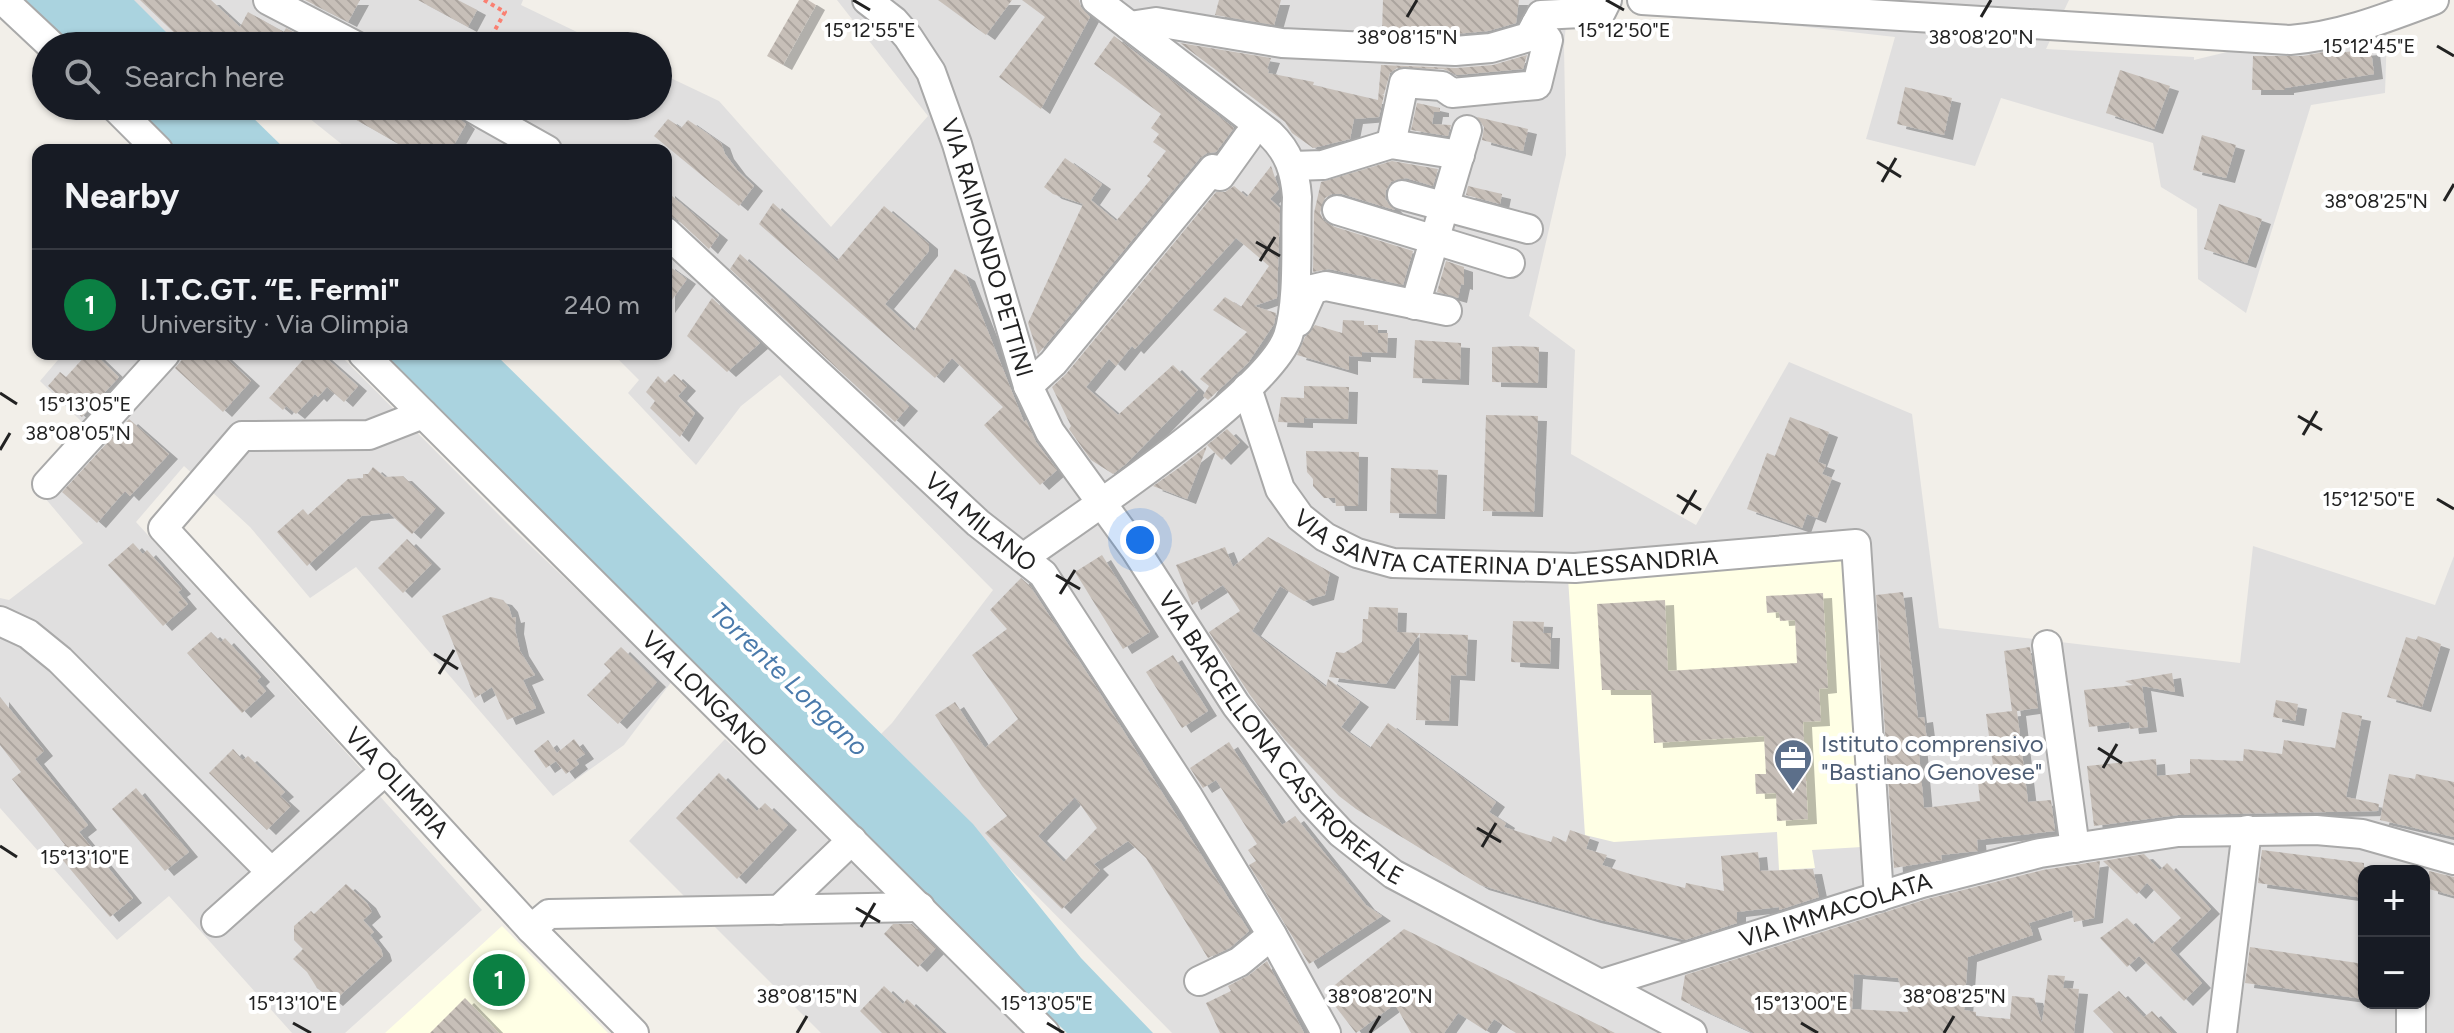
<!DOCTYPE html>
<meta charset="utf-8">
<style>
:root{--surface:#171b24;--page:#242831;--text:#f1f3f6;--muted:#9ea1a6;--line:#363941;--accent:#0b8043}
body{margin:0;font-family:Figtree,sans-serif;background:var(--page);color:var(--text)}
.controls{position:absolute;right:24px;bottom:24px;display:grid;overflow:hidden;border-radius:16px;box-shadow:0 2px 6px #0004}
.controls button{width:72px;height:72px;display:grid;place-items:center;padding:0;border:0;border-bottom:2px solid var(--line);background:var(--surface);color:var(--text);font:40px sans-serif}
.you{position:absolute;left:1140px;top:540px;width:28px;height:28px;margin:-20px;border:6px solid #fff;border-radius:50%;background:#1a73e8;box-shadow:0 0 0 12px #1a73e833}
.badge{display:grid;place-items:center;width:52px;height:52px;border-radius:50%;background:var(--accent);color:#fff;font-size:26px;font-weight:700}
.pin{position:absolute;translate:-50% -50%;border:4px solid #fff;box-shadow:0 2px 8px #0006}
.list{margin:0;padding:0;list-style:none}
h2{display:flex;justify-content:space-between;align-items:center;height:104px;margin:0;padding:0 32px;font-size:34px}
h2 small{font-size:26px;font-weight:400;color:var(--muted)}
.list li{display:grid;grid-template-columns:52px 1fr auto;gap:24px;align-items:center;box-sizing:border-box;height:112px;padding:0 32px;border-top:2px solid var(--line)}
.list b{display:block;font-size:30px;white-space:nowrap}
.list p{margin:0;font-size:26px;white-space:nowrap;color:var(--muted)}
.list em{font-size:26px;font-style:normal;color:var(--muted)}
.icon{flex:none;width:44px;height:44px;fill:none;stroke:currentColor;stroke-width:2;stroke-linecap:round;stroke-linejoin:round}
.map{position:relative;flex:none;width:2454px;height:1033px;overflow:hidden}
.search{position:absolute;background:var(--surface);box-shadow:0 2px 6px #0004;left:32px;top:32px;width:640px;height:88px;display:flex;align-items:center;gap:20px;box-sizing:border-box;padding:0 28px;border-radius:44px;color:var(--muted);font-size:30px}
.panel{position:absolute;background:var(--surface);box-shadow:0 2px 6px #0004;left:32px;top:144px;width:640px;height:216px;border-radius:16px}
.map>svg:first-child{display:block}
.residential{fill:#e0dfdf;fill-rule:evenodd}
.education{fill:#ffffe5}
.water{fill:#aad3df}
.building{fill:url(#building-back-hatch);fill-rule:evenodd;filter:url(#shadow)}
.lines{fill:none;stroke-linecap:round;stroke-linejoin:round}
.minor-casing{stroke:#a9a9a9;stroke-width:32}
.path{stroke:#fa8072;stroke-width:4;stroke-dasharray:4 4;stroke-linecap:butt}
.minor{stroke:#fff;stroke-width:28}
.ticks{fill:none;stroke:#222;stroke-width:3}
.labels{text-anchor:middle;stroke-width:8;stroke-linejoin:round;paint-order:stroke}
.street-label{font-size:24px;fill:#222;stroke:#fff}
.service-label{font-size:24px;fill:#4e5e75;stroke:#fff;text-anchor:start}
.water-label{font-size:26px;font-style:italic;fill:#4a7aab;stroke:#fff}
.ticks-label{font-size:20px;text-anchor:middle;fill:#222;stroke:#fff;stroke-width:8;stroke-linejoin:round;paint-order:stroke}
</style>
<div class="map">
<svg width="2454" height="1033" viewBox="0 0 2454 1033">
<defs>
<pattern id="building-back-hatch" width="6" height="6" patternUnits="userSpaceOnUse" patternTransform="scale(2)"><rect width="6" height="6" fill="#c7bfb8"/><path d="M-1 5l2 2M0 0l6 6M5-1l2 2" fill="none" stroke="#aba49e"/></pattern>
<filter id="shadow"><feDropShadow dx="9" dy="5" stdDeviation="0" flood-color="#0004"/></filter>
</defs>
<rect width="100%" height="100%" fill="#f2efe9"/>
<g class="residential">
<polygon points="113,0 523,0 521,5 606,46 157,46"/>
<path d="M837 0H1568L1564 47 1566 155 1529 316 1575 350 1571 454 1696 525 1789 362 1912 414 1939 628 2240 663 2253 546 2435 605 2454 556V1033H1172L879 736 892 723 993 590 780 375 741 406 696 465 628 393 639 380 613 354H666V150H349L294 106H658V72L719 101 831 227 928 116ZM2364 871H2424V1003H2364Z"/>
<polygon points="1723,0 2069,0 2046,49 2194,57 2194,60 2231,51 2286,51 2387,33 2385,93 2311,105 2246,313 2198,279 2197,209 2161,187 2153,143 2001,98 1975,166 1866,139 1895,37 1720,17"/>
<polygon points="63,354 339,354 512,528 672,681 624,745 553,796 356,567 310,598 250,527 184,466 136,522 362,770 359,773 482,910 345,1033 292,1033 169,896 117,940 0,808 0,598 9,600 83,543 34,485 84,424 40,381"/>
<polygon points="725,739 985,980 1036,1033 821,1033 629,841"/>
</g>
<g class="education">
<polygon points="1845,559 1862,847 1812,850 1815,868 1779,870 1777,832 1614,842 1585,835 1568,578"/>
<polygon points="502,926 608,1033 385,1033"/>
</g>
<g class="water">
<polygon points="26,0 134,0 180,46 72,46"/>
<polygon points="132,106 241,106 286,150 176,150"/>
<polygon points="381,354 495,354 973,824 1081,958 1153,1033 1067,1033 721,694"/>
</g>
<g class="building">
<polygon points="140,0 211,0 240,27 248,12 284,32 286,28 319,46 188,46"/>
<polygon points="305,0 360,0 348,22"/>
<polygon points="418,0 458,0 477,10 468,27"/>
<polygon points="799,0 808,0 816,5 783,65 767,56"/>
<polygon points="938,0 1012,0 986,35"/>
<polygon points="1022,0 1079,0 1081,7 1090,17 1041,109 999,77 1045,17"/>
<polygon points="1219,0 1281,0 1274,25 1215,15"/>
<polygon points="1383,0 1519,0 1516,23 1488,31 1455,34 1382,31"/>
<polygon points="1114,36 1234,128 1216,152 1207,153 1200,158 1038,354 1028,323 1083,204 1053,194 1044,187 1065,158 1102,184 1091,200 1116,221 1151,179 1147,176 1166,151 1153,142 1159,134 1151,128 1161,114 1094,64"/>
<polygon points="1180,43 1271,58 1267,69 1269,70 1268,73 1314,82 1313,85 1378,100 1381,65 1456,68 1493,65 1527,55 1523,69 1457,75 1443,69 1397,68 1390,73 1384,94 1382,94 1384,95 1379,117 1354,119 1350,139 1313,148 1292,133 1285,122"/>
<polygon points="2344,48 2345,52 2371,50 2374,74 2285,88 2285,90 2252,90 2253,56 2303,56"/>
<polygon points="2120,70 2170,86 2154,129 2106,113"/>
<polygon points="1905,87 1952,98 1944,135 1897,124"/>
<polygon points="1417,103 1440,108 1440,112 1434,112 1432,124 1451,125 1448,136 1411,130"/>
<polygon points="332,106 452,106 455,115 466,124 451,150 409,150"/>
<polygon points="1477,117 1528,129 1523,151 1482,140 1484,127"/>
<polygon points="668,119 681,128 688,120 721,143 725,154 737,170 754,186 739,206 654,136"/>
<polygon points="2202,135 2236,145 2226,178 2193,170"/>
<polygon points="1392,161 1438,169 1433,186 1406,178 1391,182 1386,190 1385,199 1395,210 1342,194 1332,194 1325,198 1320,213 1324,221 1332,226 1413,251 1403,285 1329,269 1313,272 1314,213 1321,182"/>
<polygon points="1271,166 1279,189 1270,199 1280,208 1277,298 1254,306 1276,313 1274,324 1248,363 1208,400 1203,396 1209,386 1200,379 1247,332 1213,310 1225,297 1241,307 1269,266 1236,238 1135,349 1132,346 1116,366 1109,359 1086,387 1118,415 1173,365 1198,390 1126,464 1113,474 1091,460 1069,429 1071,426 1052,387 1066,374 1216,192 1225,192 1234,186 1247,197"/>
<polygon points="1468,186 1502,194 1500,204 1466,195"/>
<polygon points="666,191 719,235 709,249 678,220 666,215"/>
<polygon points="773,203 837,261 884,206 929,244 929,251 885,304 914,331 955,269 966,276 1024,422 1026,420 1036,442 1057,470 1040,485 984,425 1003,407 952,358 935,378 759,224"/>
<polygon points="2219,204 2262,219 2247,263 2204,249"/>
<polygon points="740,254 909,406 895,422 730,269"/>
<polygon points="1446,261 1464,267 1464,285 1461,284 1458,298 1437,292"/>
<polygon points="666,264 687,279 666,308"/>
<polygon points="712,298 760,343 727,372 687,336"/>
<polygon points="1343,320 1364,321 1364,325 1378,325 1378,333 1388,333 1387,353 1362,352 1362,357 1349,356 1349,370 1297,355 1305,337 1315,325 1342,333"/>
<polygon points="1415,340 1461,343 1460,380 1413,378"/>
<polygon points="1516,346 1539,347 1538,383 1492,382 1492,347"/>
<polygon points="87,354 95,354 119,377 82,417 48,386 60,372 66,377"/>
<polygon points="187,354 222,354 251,381 223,412 175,368"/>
<polygon points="308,354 322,354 358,386 344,402 327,387 318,397 315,394 296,414 286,406 283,410 269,398"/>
<polygon points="674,374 687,386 678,396 695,413 680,437 650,408 655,401 646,392 658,376 665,383"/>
<polygon points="1304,386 1349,387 1348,419 1304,418 1304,423 1278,422 1281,397 1304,398"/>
<polygon points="1486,415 1538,416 1534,512 1483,511"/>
<polygon points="1790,417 1829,432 1818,462 1826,465 1822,474 1832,478 1817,518 1807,514 1802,528 1747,509 1767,453 1775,456"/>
<polygon points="129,419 169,454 130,496 125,491 97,523 62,492"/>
<polygon points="1227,429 1240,442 1222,460 1207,445"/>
<polygon points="1207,446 1187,499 1153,486 1180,467"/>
<polygon points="1306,451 1359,452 1358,506 1336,506 1335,498 1324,498 1313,486 1313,479 1307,472"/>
<polygon points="373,467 385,477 403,476 436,508 412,534 389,513 362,516 307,566 277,532 303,509 308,515 348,479 363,478 363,474 368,474"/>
<polygon points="1391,468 1438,470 1436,514 1390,513"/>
<polygon points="1268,537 1330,572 1325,595 1304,601 1280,586 1252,631 1326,687 1328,679 1360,702 1341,727 1370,748 1388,723 1496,802 1489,812 1506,823 1504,827 1551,842 1553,836 1566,842 1570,830 1590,837 1586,849 1607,855 1602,865 1630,874 1685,888 1686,883 1724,891 1721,856 1758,852 1760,871 1813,869 1819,897 1779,910 1779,907 1737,912 1737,923 1685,940 1592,918 1480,885 1356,809 1339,796 1284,739 1250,695 1209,632 1240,611 1223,585 1192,605 1176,565 1225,547 1233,567"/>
<polygon points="407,539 432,564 403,593 378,568"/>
<polygon points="133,543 143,554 147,550 182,589 178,592 188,604 163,626 108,565"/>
<polygon points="1102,555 1150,632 1123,649 1075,572"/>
<path d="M1021 578 1030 586 1091 679 1249 931 1230 948 1208 958 1146 858 1128 841 1094 864 1100 870 1062 909 985 833 1007 816 982 786 935 715 955 702 985 748 1018 719 972 655 1007 629 990 610ZM1075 797 1097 828 1064 862 1038 836Z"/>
<polygon points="1903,592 1918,718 1924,717 1927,740 1918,742 1924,808 1980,801 1978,782 1995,780 1986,714 2012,711 2004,651 2030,647 2038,708 2017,711 2028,802 2051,800 2055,831 1977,840 1978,851 1941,855 1942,860 1894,868 1876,595"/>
<polygon points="1823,593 1828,688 1819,689 1821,721 1803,722 1808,819 1777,821 1776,793 1756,794 1755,774 1766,774 1764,736 1654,743 1651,690 1602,690 1597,604 1665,600 1668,671 1797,663 1795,620 1780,621 1779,612 1767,613 1766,596"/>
<polygon points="491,597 503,600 509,607 512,618 516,617 515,629 520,651 535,675 523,680 536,708 507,720 492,687 475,698 442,616"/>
<polygon points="1369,607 1398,608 1397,632 1420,633 1386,684 1329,677 1336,652 1344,653 1362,642 1363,619 1368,619"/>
<polygon points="1513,621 1544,622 1543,633 1551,633 1550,664 1511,662"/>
<polygon points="211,632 221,642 225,638 261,677 257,681 266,691 242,713 187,653"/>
<polygon points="1420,633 1468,635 1466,676 1451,675 1449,721 1416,720"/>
<polygon points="2418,636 2441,644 2422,707 2387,697 2406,637 2416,640"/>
<polygon points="621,647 657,682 618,724 587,695 611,671 604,664"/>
<polygon points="1173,655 1208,711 1182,728 1146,672"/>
<polygon points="2172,673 2175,692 2142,686 2148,727 2130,729 2129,722 2089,727 2084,690 2133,685 2125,681"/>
<polygon points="0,697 44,751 35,759 88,825 79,832 133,898 110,917 56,852 65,845 12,779 21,772 0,745"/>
<polygon points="2276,700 2298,704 2295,721 2273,717"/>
<polygon points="2342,712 2362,716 2346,797 2379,804 2378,811 2178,815 2094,826 2087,766 2156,759 2157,776 2190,773 2190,759 2243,761 2244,749 2282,754 2284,740 2335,748"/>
<polygon points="574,739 585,754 576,760 579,764 566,774 556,761 546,768 534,751 548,740 557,753"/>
<polygon points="1229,742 1282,825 1295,816 1366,905 1382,916 1309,964 1249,865 1256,861 1248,850 1257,844 1216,780 1203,788 1190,768"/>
<polygon points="233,749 243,760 248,756 285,792 280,796 291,806 267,830 209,773"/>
<polygon points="719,773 757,811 765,803 788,825 737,879 676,818"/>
<polygon points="2389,774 2415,779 2416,774 2454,782 2454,837 2380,820"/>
<polygon points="136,788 189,852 165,871 112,809"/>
<polygon points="2262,850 2364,863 2364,898 2258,883"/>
<polygon points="2144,854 2160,870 2167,863 2211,909 2170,949 2202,983 2184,1001 2139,956 2127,967 2100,938 2127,918 2152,944 2181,918 2147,883 2137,894 2103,861"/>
<path d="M2100 861 2094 918 2074 922 2072 910 2029 923 2033 935 1968 957 1964 1010 1976 1012V1016L2010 1019 2012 996 2034 998 2042 1023 2048 975 2065 976 2063 988 2079 989 2074 1033H1753L1681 1000 1685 975 1927 899 2043 870ZM1854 974 1898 978 1908 1012 1852 1009Z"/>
<polygon points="2429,871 2454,877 2454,896 2429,889"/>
<polygon points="346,884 367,903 372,912 363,920 374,932 370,935 381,949 383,956 334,1001 317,988 307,972 293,959 303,949 294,940 294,926 311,911 314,914"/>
<polygon points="893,924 912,924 936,948 918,967 884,934"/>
<polygon points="1404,929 1461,957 1615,1033 1516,1033 1494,1019 1486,1031 1458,1013 1444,1033 1411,1033 1395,1004 1356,1033 1325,993"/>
<polygon points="2250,947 2364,964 2364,999 2245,983"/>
<polygon points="1267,961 1304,1033 1220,1033 1206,1003 1231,991 1228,986 1249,975"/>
<polygon points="884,986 903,1004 907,999 943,1033 882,1033 860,1011"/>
<polygon points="2119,991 2144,1017 2152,1011 2173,1033 2114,1033 2093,1011"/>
<polygon points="465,998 499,1033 430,1033"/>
</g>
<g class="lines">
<defs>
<g id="minor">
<polyline points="3,0 52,46"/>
<polyline points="268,0 356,46"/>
<path id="s1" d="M867 0 894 21 908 37 931 72 957 144 1028 386 1050 432 1135 549 1236 705 1313 803 1341 833 1393 874 1692 1033"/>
<path d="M1642 0 2290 40C2341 36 2386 18 2434 0"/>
<polyline points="1130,26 1156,22 1282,43 1455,51 1491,48 1529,37 1541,15 1601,12 1607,0"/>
<polyline points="114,106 158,150"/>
<polyline points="469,106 547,150"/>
<polyline points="1391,144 1404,83 1442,86 1452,93 1537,85 1548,40 1536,24"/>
<polyline points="1292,166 1323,165 1391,144 1460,155"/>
<polyline points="1402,195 1528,229"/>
<polyline points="1337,210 1510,263"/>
<path id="s2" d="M666 232 978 523 1043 574 1189 798 1272 935 1326 1033"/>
<polyline points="1415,305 1467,130"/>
<polyline points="1298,322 1313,289 1326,286 1447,311"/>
<path id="s3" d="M363 354 1045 1033"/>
<polyline points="1028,386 1053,363 1213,169 1220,176 1248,137"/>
<path id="s4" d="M1247 388 1280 489 1300 517 1325 537 1357 553 1393 563 1575 568 1856 544 1879 897"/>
<path id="s5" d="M423 414 369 435 242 436 163 528 531 929 634 1033"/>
<polyline points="47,484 165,354"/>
<path d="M1023 558C1080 517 1268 394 1288 336 1300 299 1295 238 1297 197 1295 171 1289 152 1270 134L1096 0"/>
<polyline points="0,621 28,634 60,660 271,872"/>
<polyline points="2047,645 2075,848"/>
<polyline points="779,910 852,840"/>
<polyline points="216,922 386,770"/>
<polyline points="531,929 549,914 920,907"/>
<polyline points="1199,981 1239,962 1272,935"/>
<path id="s6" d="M1601 984 1922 883 2040 853 2113 842 2178 832 2316 830 2362 834 2454 860"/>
<polyline points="2222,1033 2247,830"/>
<polyline points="2411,1033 2411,1003"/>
</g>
</defs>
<use href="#minor" class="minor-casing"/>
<polyline class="path" points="484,0 505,12 486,46"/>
<use href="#minor" class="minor"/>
</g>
<path class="ticks" d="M853 0 870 10M1606 0 1624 10M1407 17 1417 0M1981 17 1991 0M2437 46 2454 56M1877 162 1901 177M1882 182 1896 158M2444 201 2454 184M1256 242 1280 256M1260 261 1275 237M0 393 17 404M2298 416 2322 430M2303 435 2317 411M0 450 10 433M1677 495 1701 510M2437 499 2454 509M1682 514 1696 490M1056 575 1080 589M1060 594 1075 570M434 654 458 669M439 674 454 650M2098 748 2122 763M2103 768 2117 744M1477 828 1501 842M0 846 17 857M1482 847 1496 823M856 908 880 922M861 927 875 903M293 1023 311 1033M1047 1023 1064 1033M1801 1023 1818 1033M797 1033 807 1016M1370 1033 1380 1016M1944 1033 1954 1016"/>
<defs>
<symbol id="office-pin" viewBox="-11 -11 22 30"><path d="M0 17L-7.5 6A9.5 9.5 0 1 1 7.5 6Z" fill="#5c6f8a" stroke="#fff"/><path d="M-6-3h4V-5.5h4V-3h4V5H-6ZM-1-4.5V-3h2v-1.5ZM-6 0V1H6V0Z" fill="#fff"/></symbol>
</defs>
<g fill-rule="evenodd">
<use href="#office-pin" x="1771" y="736" width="44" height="60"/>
</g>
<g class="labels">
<g class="street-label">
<text dy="8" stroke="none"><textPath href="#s1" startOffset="282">VIA RAIMONDO PETTINI</textPath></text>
<text dy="8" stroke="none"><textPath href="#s2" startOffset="428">VIA MILANO</textPath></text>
<text dy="8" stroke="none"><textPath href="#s4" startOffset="354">VIA SANTA CATERINA D'ALESSANDRIA</textPath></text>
<text dy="8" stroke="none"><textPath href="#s3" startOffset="482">VIA LONGANO</textPath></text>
<text dy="8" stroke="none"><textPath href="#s1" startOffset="862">VIA BARCELLONA CASTROREALE</textPath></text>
<text dy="8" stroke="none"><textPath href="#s5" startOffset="652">VIA OLIMPIA</textPath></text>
<text dy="8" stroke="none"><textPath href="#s6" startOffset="246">VIA IMMACOLATA</textPath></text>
</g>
<g class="service-label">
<text x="1821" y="752">Istituto comprensivo<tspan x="1821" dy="28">"Bastiano Genovese"</tspan></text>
</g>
<g class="water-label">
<text transform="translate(789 679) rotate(44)" y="9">Torrente Longano</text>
</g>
</g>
<g class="ticks-label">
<text x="870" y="37">15°12'55"E</text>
<text x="1624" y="37">15°12'50"E</text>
<text x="1407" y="44">38°08'15"N</text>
<text x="1981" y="44">38°08'20"N</text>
<text x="2369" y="53">15°12'45"E</text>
<text x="2376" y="208">38°08'25"N</text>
<text x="85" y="411">15°13'05"E</text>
<text x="78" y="440">38°08'05"N</text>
<text x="2369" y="506">15°12'50"E</text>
<text x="85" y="864">15°13'10"E</text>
<text x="807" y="1003">38°08'15"N</text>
<text x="1380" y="1003">38°08'20"N</text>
<text x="1954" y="1003">38°08'25"N</text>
<text x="293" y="1010">15°13'10"E</text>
<text x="1047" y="1010">15°13'05"E</text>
<text x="1801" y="1010">15°13'00"E</text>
</g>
</svg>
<div class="controls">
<button>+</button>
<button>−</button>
</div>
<div class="you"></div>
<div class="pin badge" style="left:499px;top:980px">1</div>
<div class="search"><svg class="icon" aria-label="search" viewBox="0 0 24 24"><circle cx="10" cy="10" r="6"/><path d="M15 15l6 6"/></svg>Search here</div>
<section class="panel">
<h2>Nearby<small></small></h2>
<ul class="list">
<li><span class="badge">1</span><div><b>I.T.C.GT. “E. Fermi&quot;</b><p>University · Via Olimpia</p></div><em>240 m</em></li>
</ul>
</section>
</div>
